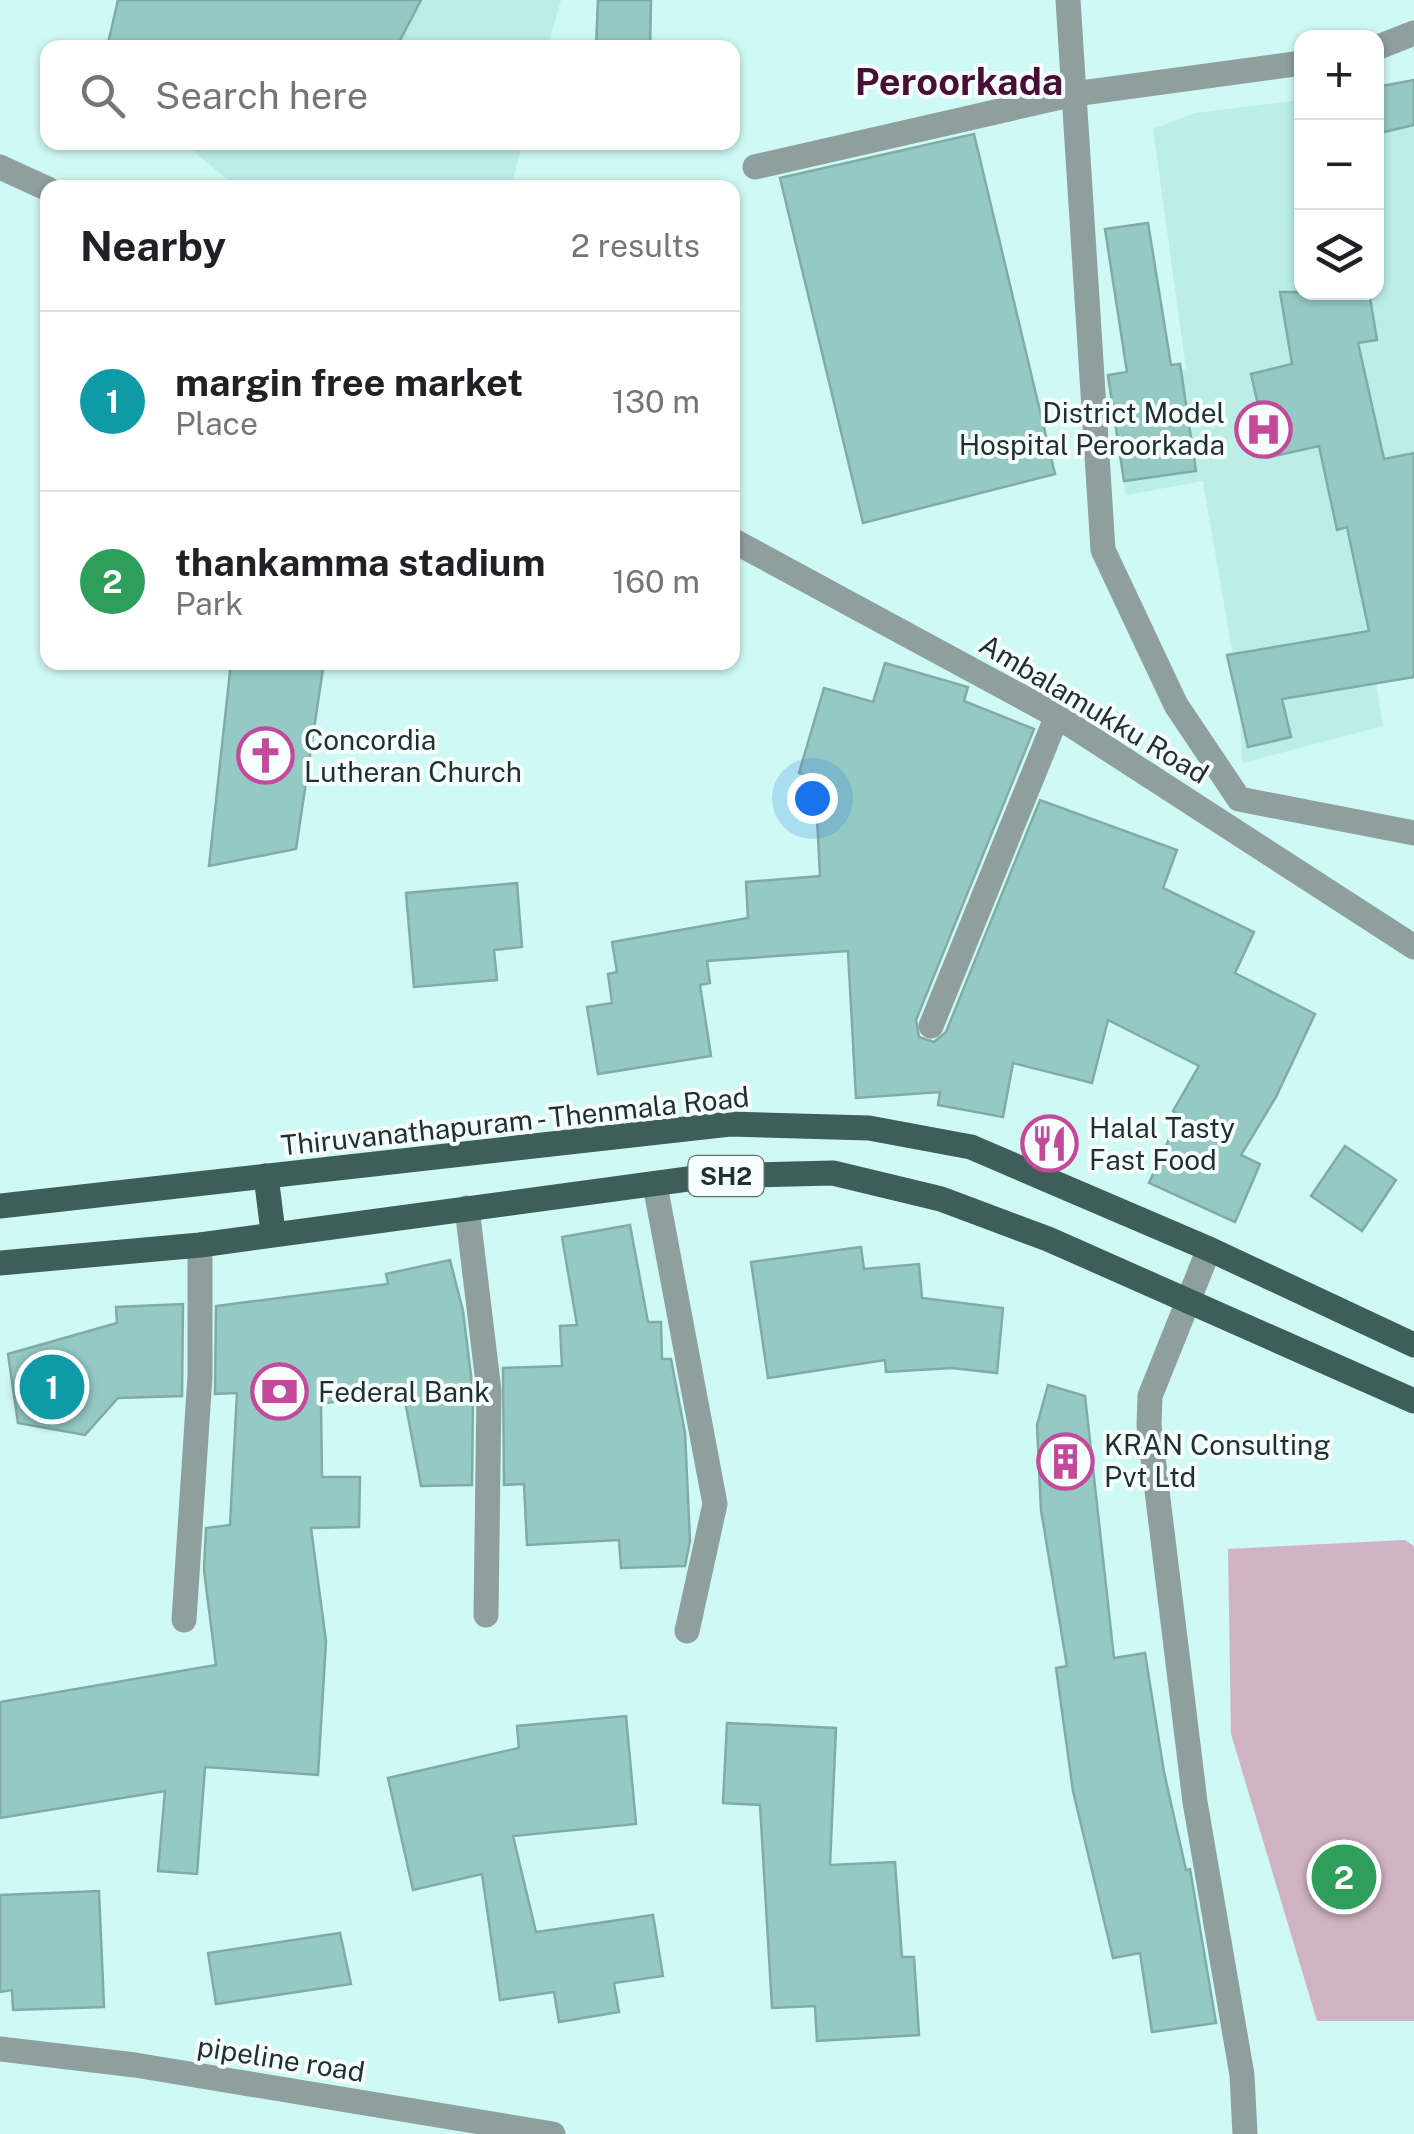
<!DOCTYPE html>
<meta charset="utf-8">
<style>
:root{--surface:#fff;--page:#f6f6f6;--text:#202124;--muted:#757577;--line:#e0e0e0;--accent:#db2777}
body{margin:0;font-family:"Public Sans",sans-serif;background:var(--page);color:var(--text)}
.controls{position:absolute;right:30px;top:30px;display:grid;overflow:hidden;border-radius:20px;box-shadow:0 2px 8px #0004}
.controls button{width:90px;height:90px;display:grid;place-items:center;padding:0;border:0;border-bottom:2px solid var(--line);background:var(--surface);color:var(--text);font:50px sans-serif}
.you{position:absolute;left:812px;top:798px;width:35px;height:35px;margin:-25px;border:8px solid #fff;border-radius:50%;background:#1a73e8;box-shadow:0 0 0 15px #1a73e833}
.badge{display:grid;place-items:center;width:65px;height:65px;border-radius:50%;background:var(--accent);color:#fff;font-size:32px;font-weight:700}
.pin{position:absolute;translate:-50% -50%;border:5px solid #fff;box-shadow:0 2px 10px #0006}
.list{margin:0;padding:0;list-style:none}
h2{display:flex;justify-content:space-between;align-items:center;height:130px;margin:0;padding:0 40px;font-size:42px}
h2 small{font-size:32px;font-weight:400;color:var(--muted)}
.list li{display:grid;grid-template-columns:65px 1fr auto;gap:30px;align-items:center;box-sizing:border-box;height:180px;padding:0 40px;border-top:2px solid var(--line)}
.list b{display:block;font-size:38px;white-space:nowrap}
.list p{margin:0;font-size:32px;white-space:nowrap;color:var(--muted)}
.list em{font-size:32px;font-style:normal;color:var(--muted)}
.icon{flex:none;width:55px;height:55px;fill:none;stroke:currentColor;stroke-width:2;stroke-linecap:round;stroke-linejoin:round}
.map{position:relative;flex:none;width:1414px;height:2134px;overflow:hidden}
.search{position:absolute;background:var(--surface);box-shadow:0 2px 8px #0004;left:40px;top:40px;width:700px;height:110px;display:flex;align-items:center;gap:25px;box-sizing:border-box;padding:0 35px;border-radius:20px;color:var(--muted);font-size:38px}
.panel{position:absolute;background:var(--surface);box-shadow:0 2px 8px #0004;left:40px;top:180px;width:700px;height:490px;border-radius:20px}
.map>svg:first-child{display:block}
.built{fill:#baeee7}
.green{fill:#d0b4c3}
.building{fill:#95cac4;stroke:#82aba6;stroke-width:2.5}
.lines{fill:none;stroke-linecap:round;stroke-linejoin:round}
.lane{stroke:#8e9f9d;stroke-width:25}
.street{stroke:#8e9f9d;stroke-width:25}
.primary{stroke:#3e5e5a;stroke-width:25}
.labels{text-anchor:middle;stroke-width:8;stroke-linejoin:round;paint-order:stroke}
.shield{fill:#f6fefd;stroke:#606e6c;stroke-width:2.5}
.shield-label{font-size:25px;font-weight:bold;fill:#1f302e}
.poi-label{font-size:28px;fill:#1f302e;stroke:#f6fefd;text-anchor:start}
.street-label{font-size:28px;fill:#1f302e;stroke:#f6fefd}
.district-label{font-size:38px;font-weight:bold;fill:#480e36;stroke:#f6fefd}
</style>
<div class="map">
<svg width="1414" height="2134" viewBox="0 0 1414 2134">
<rect width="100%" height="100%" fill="#cef9f4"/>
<g class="built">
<polygon points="134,0 561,0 547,48 148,47"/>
<polygon points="1414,86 1414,645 1371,651 1383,726 1242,763 1239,692 1203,481 1126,495 1106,378 1186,369 1153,129 1195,113 1301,100 1302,292 1376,292 1377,91"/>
<polygon points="184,143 522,143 511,188 236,187"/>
</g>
<polygon class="green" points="1405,1540 1414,1546 1414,2021 1317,2021 1231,1734 1228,1549"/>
<g class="building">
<polygon points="118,0 421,0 396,48 107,48"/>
<polygon points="598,0 651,0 650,48 596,48"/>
<polygon points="1414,80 1414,125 1376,134 1376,87"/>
<polygon points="974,134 1055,474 863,523 780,178"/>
<polygon points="1148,223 1171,365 1180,364 1196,471 1124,481 1108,375 1127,372 1105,229"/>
<polygon points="1280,292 1369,292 1377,340 1358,343 1384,459 1414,453 1414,677 1282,699 1291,737 1248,747 1227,655 1369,631 1347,527 1337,530 1319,446 1270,457 1251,374 1292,364"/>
<polygon points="231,662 324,662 296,849 209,866"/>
<polygon points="885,663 968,687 964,701 1034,729 916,1020 919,1037 934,1042 946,1032 1040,800 1177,850 1163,888 1254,932 1235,973 1315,1014 1276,1097 1241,1155 1260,1164 1235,1222 1149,1183 1180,1115 1173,1111 1199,1066 1108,1020 1092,1083 1013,1063 1003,1117 938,1105 940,1092 856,1098 848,951 707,961 710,983 700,985 711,1056 598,1074 587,1007 612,1003 608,974 617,972 612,942 748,918 746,882 820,876 815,778 799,773 824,688 873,702"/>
<polygon points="517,883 522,947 494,950 497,980 414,987 406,893"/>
<polygon points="1345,1146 1396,1180 1362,1231 1311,1196"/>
<polygon points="630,1225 648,1322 661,1322 662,1359 671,1359 685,1433 690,1541 685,1566 621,1568 619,1540 527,1545 524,1484 504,1485 503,1368 562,1366 560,1326 577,1325 562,1237"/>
<polygon points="861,1247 864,1269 919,1264 922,1298 1003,1308 997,1373 952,1368 886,1372 885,1360 768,1378 751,1262"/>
<polygon points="450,1260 463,1311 473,1392 472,1485 421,1486 403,1390 321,1404 322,1477 360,1477 359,1527 311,1528 326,1641 318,1775 205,1767 197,1874 158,1871 165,1791 0,1818 0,1702 216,1665 204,1570 206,1528 230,1525 237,1393 215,1394 216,1306 388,1284 386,1274"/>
<polygon points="183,1304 182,1396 118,1398 85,1435 18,1423 8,1354 117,1323 116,1307"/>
<polygon points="1048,1385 1085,1396 1114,1658 1145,1653 1164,1772 1186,1870 1190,1869 1216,2023 1152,2032 1140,1953 1113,1958 1073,1791 1056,1668 1067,1666 1041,1510 1037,1425"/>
<polygon points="626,1716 636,1824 513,1836 536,1932 653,1915 663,1976 614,1983 619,2012 559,2022 554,1992 500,2000 482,1874 413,1890 388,1778 519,1748 517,1726"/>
<polygon points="727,1723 836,1728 830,1865 895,1862 902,1957 914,1957 919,2035 817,2041 815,2006 772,2008 760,1805 723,1803"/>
<polygon points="99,1891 104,2007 13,2010 12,1990 0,1992 0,1895"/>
<polygon points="340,1933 351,1984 216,2004 208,1953"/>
</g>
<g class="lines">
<g class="lane">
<polyline points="1068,0 1103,550 1176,705 1239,799 1414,833"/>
<polyline points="1376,48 1414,33"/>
<polyline points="755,167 1074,94 1302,63"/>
</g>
<g class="street">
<polyline points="0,167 48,189"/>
<polyline points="732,540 1057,716 1414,947"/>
<polyline points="931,1026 1057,716"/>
<polyline points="655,1185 715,1504 687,1631"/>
<polyline points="467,1208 489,1391 486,1615"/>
<polyline points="1209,1249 1150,1396 1149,1425 1195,1802 1242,2075 1245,2134"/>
<polyline points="184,1620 200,1376 200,1245"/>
<polyline points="0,2049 135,2065 553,2134"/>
</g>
<g class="primary">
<polyline points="266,1176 273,1232"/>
<polyline points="0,1206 730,1124 869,1128 971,1147 1209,1249 1414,1345"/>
<polyline points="0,1263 200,1245 710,1176 833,1173 941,1199 1048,1239 1414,1401"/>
</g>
</g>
<defs>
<symbol id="hospital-ring" viewBox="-11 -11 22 22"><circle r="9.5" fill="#f6fefd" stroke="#c4499a" stroke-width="1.5"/><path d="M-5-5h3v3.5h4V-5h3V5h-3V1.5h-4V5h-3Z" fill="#c4499a"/></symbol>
<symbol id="church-ring" viewBox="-11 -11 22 22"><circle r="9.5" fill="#f6fefd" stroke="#c4499a" stroke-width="1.5"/><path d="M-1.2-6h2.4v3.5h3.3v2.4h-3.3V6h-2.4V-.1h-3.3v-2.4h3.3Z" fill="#c4499a"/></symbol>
<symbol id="restaurant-ring" viewBox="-11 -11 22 22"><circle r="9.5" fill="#f6fefd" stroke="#c4499a" stroke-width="1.5"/><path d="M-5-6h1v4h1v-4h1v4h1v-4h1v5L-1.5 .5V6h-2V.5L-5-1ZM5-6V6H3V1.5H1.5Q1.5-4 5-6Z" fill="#c4499a"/></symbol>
<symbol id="bank-ring" viewBox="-11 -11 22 22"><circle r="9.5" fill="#f6fefd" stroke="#c4499a" stroke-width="1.5"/><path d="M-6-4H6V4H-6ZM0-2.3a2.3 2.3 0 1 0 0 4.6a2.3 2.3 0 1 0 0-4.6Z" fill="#c4499a"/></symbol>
<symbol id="building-ring" viewBox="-11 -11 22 22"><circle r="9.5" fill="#f6fefd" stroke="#c4499a" stroke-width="1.5"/><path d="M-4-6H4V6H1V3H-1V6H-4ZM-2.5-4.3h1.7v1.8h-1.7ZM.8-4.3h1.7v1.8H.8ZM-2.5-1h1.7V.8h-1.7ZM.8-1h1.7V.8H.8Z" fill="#c4499a"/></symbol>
</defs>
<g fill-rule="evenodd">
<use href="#hospital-ring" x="1232" y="398" width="63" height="63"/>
<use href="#church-ring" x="234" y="724" width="63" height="63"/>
<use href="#restaurant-ring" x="1018" y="1112" width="63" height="63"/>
<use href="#bank-ring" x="248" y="1360" width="63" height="63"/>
<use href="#building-ring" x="1034" y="1430" width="63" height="63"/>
</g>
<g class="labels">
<rect class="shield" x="688.5" y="1156" width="75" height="40" rx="8"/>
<g class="shield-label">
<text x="726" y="1185">SH2</text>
</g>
<g class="poi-label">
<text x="1225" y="423" text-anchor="end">District Model<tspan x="1225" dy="32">Hospital Peroorkada</tspan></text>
<text x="304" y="750">Concordia<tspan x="304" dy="32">Lutheran Church</tspan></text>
<text x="1089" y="1138">Halal Tasty<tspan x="1089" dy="32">Fast Food</tspan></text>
<text x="318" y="1402">Federal Bank</text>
<text x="1104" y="1455">KRAN Consulting<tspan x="1104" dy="32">Pvt Ltd</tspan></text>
</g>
<g class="street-label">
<text transform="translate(1094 709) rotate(31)" y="10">Ambalamukku Road</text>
<text transform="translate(515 1121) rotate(-6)" y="10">Thiruvanathapuram - Thenmala Road</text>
<text transform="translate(281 2059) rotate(9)" y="10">pipeline road</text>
</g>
<g class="district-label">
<text x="959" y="95">Peroorkada</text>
</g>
</g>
</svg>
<div class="controls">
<button>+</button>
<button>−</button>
<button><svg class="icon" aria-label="layers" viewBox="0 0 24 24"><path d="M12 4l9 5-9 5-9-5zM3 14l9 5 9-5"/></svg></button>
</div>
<div class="you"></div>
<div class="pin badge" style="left:52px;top:1387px;background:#0f9aa8">1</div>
<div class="pin badge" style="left:1344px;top:1877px;background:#2e9e5b">2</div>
<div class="search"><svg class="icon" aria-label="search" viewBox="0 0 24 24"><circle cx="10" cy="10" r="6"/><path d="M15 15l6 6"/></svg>Search here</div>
<section class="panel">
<h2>Nearby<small>2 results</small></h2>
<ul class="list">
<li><span class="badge" style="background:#0f9aa8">1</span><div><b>margin free market</b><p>Place</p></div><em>130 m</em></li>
<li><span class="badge" style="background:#2e9e5b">2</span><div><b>thankamma stadium</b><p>Park</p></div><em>160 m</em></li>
</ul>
</section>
</div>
